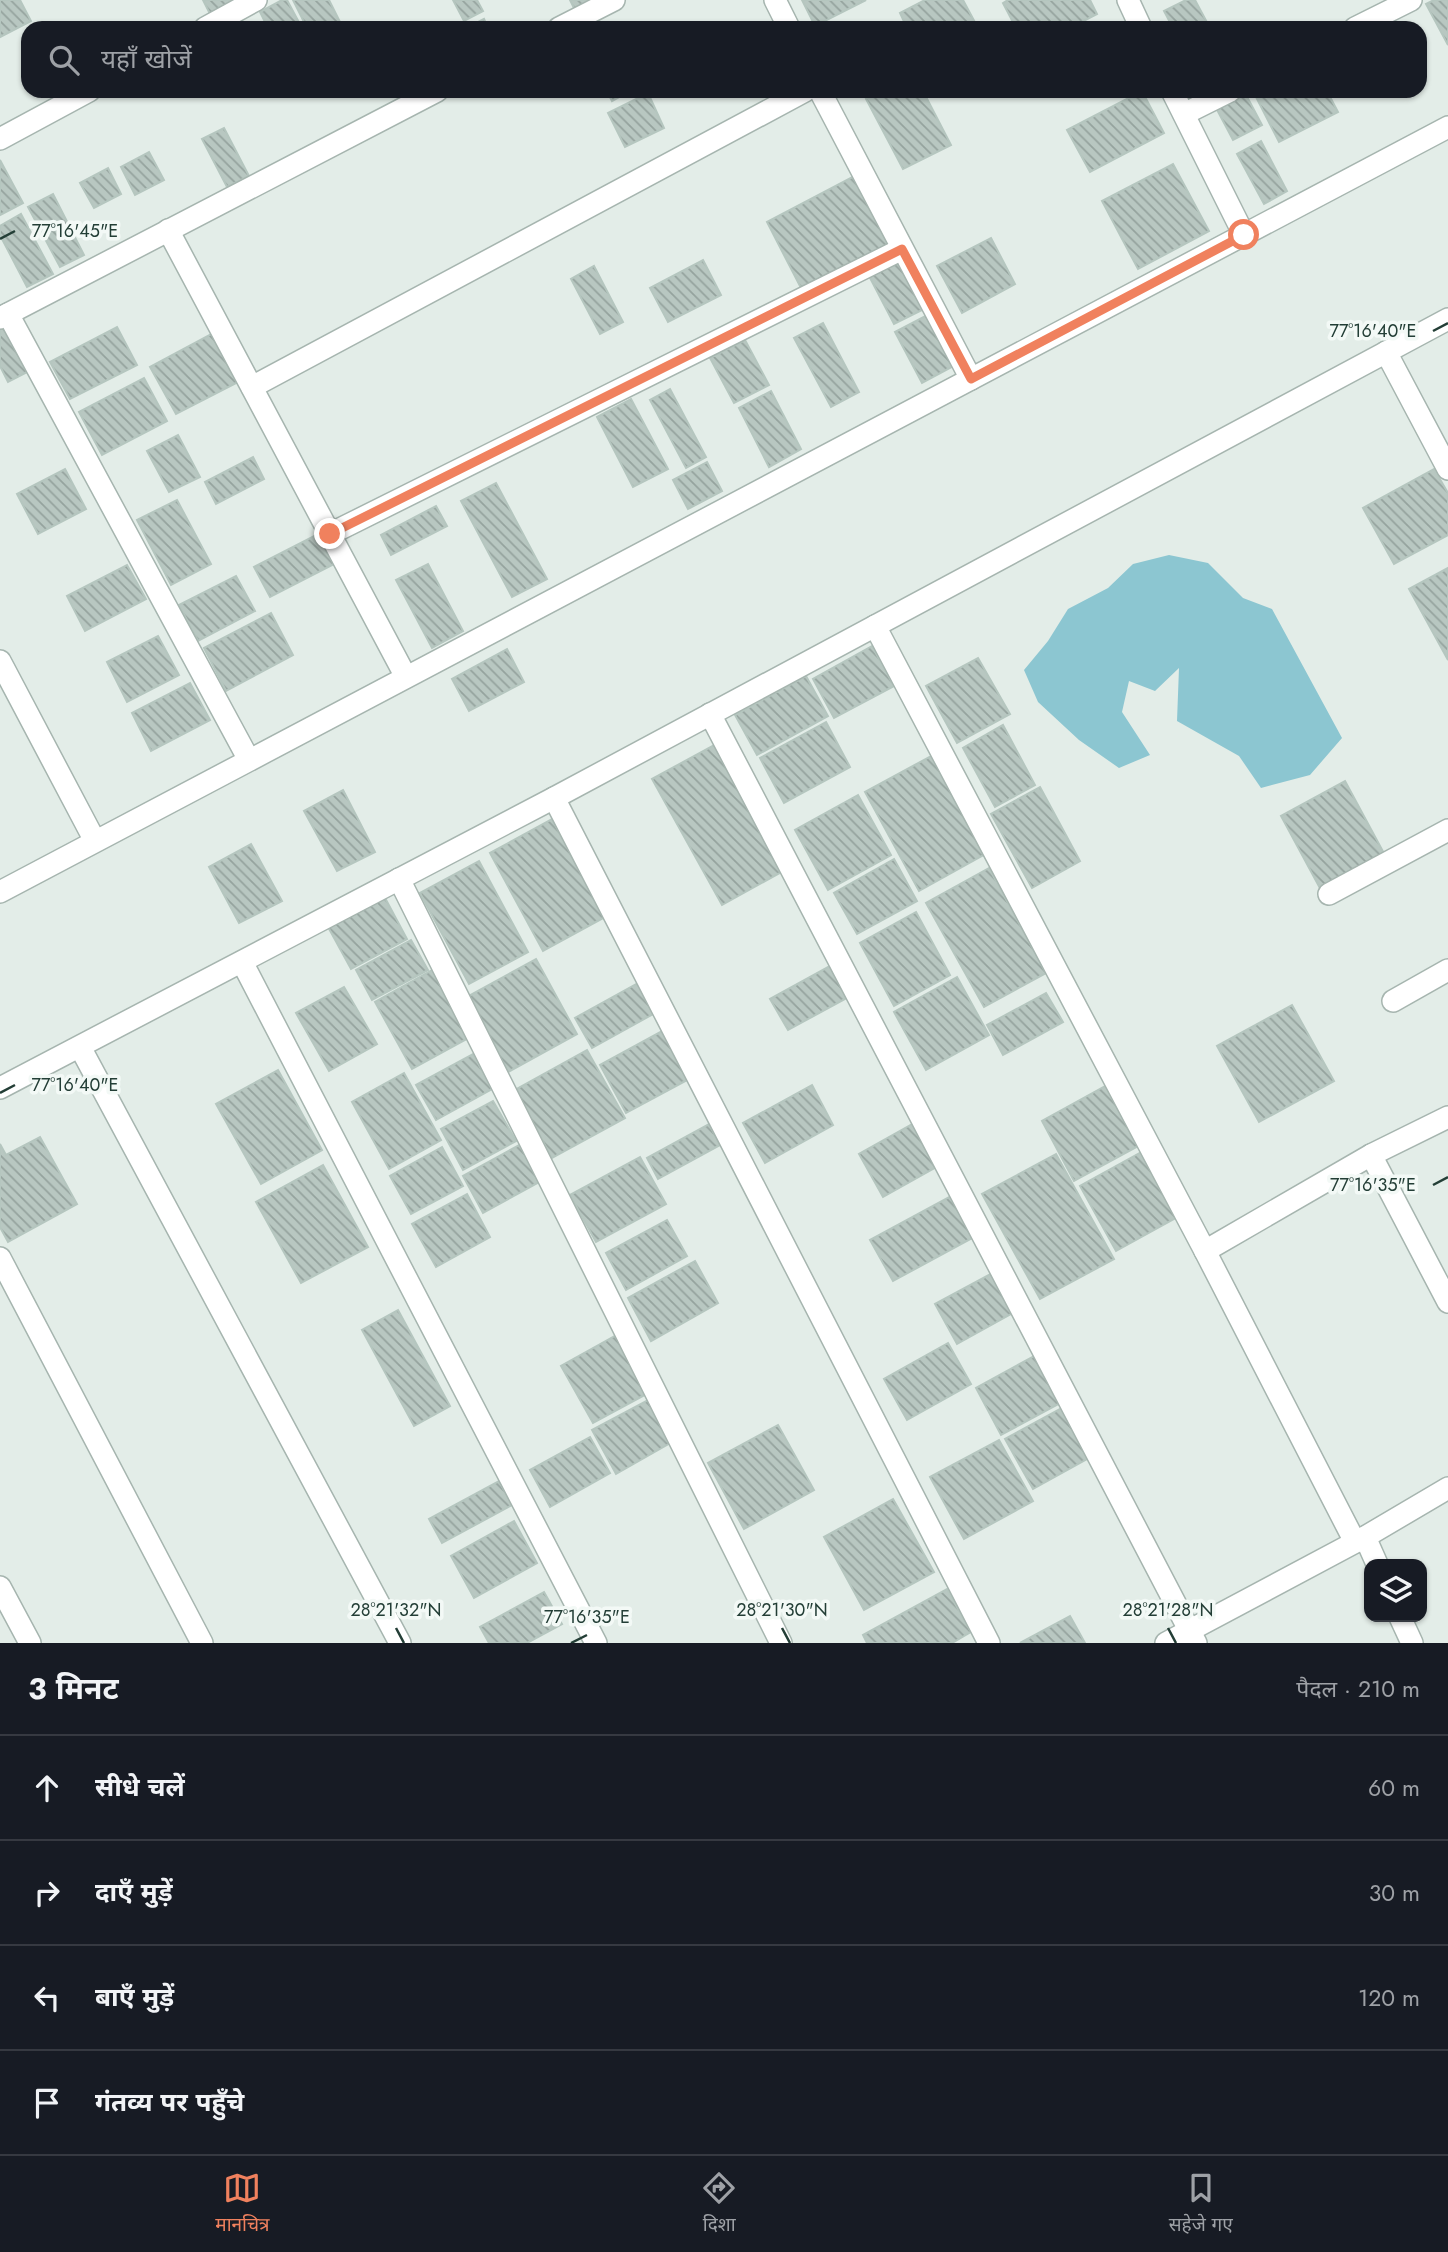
<!DOCTYPE html>
<html lang="hi">
<meta charset="utf-8">
<style>
:root{--surface:#171b24;--page:#242831;--text:#f1f3f6;--muted:#9ea1a6;--line:#363941;--accent:#f0815e}
body{margin:0;font-family:Jost,"Noto Sans Devanagari",sans-serif;background:var(--page);color:var(--text)}
.controls{position:absolute;right:21px;bottom:21px;display:grid;overflow:hidden;border-radius:14px;box-shadow:0 2px 5px #0004}
.controls button{width:63px;height:63px;display:grid;place-items:center;padding:0;border:0;border-bottom:2px solid var(--line);background:var(--surface);color:var(--text);font:35px sans-serif}
.stop{position:absolute;width:21px;height:21px;margin:-16px;border:5px solid #f0815e;border-radius:50%;background:#fff}
.stop.end{background:#f0815e;border-color:#fff;box-shadow:0 2px 7px #0008}
.list{margin:0;padding:0;list-style:none}
h2{display:flex;justify-content:space-between;align-items:center;height:91px;margin:0;padding:0 28px;font-size:30px}
h2 small{font-size:23px;font-weight:400;color:var(--muted)}
.list li{display:grid;grid-template-columns:46px 1fr auto;gap:21px;align-items:center;box-sizing:border-box;height:105px;padding:0 28px;border-top:2px solid var(--line)}
.list b{display:block;font-size:26px;white-space:nowrap}
.list em{font-size:23px;font-style:normal;color:var(--muted)}
.icon{flex:none;width:38px;height:38px;fill:none;stroke:currentColor;stroke-width:2;stroke-linecap:round;stroke-linejoin:round}
.map{position:relative;flex:none;width:1448px;height:1643px;overflow:hidden}
.search{position:absolute;background:var(--surface);box-shadow:0 2px 5px #0004;left:21px;right:21px;top:21px;height:77px;display:flex;align-items:center;gap:18px;box-sizing:border-box;padding:0 24px;border-radius:21px;color:var(--muted);font-size:26px}
.sheet{height:511px;background:var(--surface)}
nav{display:flex;justify-content:space-around;align-items:center;box-sizing:border-box;height:98px;border-top:2px solid var(--line);background:var(--surface);font-size:19px;color:var(--muted)}
nav a{display:grid;justify-items:center;gap:4px}
nav .on{color:var(--accent)}
.map>svg:first-child{display:block}
.water{fill:#8cc6d1}
.building{fill:url(#building-back-hatch);stroke:#b5c6bf;stroke-width:2}
.lines{fill:none;stroke-linecap:round;stroke-linejoin:round}
.minor-casing{stroke:#a6b5af;stroke-width:24}
.minor{stroke:#fff;stroke-width:21}
.route{stroke:#f0815e;stroke-width:9}
.ticks{fill:none;stroke:#233e36;stroke-width:2.5}
.ticks-label{font-size:18px;text-anchor:middle;fill:#233e36;stroke:#f3f9f6;stroke-width:7;stroke-linejoin:round;paint-order:stroke}
</style>
<div class="map">
<svg width="1448" height="1643" viewBox="0 0 1448 1643">
<defs>
<pattern id="building-back-hatch" width="6" height="6" patternUnits="userSpaceOnUse" patternTransform="scale(1.75)"><rect width="6" height="6" fill="#b8c7c1"/><path d="M-1 5l2 2M0 0l6 6M5-1l2 2" fill="none" stroke="#95a39e"/></pattern>
</defs>
<rect width="100%" height="100%" fill="#e3ede8"/>
<polygon class="water" points="1169,555 1208,563 1243,598 1272,609 1342,738 1310,775 1261,788 1239,756 1177,721 1179,668 1155,691 1129,681 1122,712 1150,755 1119,768 1079,740 1038,702 1024,670 1048,641 1068,609 1108,588 1133,564"/>
<g class="building">
<polygon points="0,0 20,0 31,21 0,37"/>
<polygon points="203,0 238,0 210,14"/>
<polygon points="282,0 287,0 302,28 268,28 260,12"/>
<polygon points="293,0 329,0 343,28 307,28"/>
<polygon points="453,0 477,0 483,11 464,21"/>
<polygon points="570,0 593,0 575,10"/>
<polygon points="802,0 866,0 815,26"/>
<polygon points="925,0 963,0 978,28 907,28 900,13"/>
<polygon points="1008,0 1090,0 1097,14 1070,28 1016,28 1003,3"/>
<polygon points="1186,0 1195,0 1210,28 1173,28 1164,11"/>
<polygon points="1434,0 1448,0 1448,45 1426,4"/>
<polygon points="484,19 488,28 467,28"/>
<polygon points="607,91 630,91 612,101"/>
<polygon points="880,91 923,91 951,145 903,169 866,99"/>
<polygon points="1142,91 1164,133 1090,172 1067,130"/>
<polygon points="1244,91 1262,125 1233,140 1215,106"/>
<polygon points="1253,91 1327,91 1338,112 1279,142"/>
<polygon points="648,93 664,128 625,147 608,113"/>
<polygon points="224,128 249,176 227,187 202,139"/>
<polygon points="1261,141 1287,191 1264,204 1237,154"/>
<polygon points="149,152 164,180 135,195 121,167"/>
<polygon points="0,160 23,203 0,215"/>
<polygon points="1173,164 1209,231 1138,269 1102,201"/>
<polygon points="108,168 121,194 94,208 80,183"/>
<polygon points="860,173 895,241 802,290 767,222"/>
<polygon points="53,194 84,255 60,267 28,207"/>
<polygon points="21,214 53,274 27,287 0,235 0,226"/>
<polygon points="991,238 1015,284 962,313 937,266"/>
<polygon points="903,258 928,307 894,324 869,276"/>
<polygon points="703,260 721,295 668,322 650,288"/>
<polygon points="594,266 623,322 600,334 571,279"/>
<polygon points="933,312 959,363 922,383 895,332"/>
<polygon points="823,323 859,392 831,407 794,338"/>
<polygon points="9,324 33,369 8,382 0,366 0,329"/>
<polygon points="117,327 137,365 70,399 50,362"/>
<polygon points="215,332 240,381 176,414 150,367"/>
<polygon points="745,340 769,385 734,403 710,358"/>
<polygon points="144,378 167,421 102,455 79,412"/>
<polygon points="670,389 706,457 686,468 650,400"/>
<polygon points="771,391 801,449 769,467 739,408"/>
<polygon points="631,399 668,469 633,487 597,417"/>
<polygon points="178,435 200,477 169,492 147,451"/>
<polygon points="253,457 264,479 216,504 205,482"/>
<polygon points="707,462 722,491 688,509 673,480"/>
<polygon points="65,469 86,509 38,534 17,494"/>
<polygon points="1434,469 1448,493 1448,535 1394,564 1363,508"/>
<polygon points="496,483 547,579 512,597 461,501"/>
<polygon points="177,500 211,564 171,585 137,520"/>
<polygon points="436,506 447,526 391,555 381,535"/>
<polygon points="318,534 334,564 270,597 254,567"/>
<polygon points="428,564 463,631 432,648 396,580"/>
<polygon points="127,565 146,599 85,631 67,596"/>
<polygon points="1448,568 1448,660 1409,589"/>
<polygon points="236,576 255,611 198,641 179,605"/>
<polygon points="271,613 293,655 226,691 204,648"/>
<polygon points="158,636 179,675 127,702 107,662"/>
<polygon points="872,646 894,686 834,718 813,679"/>
<polygon points="507,649 524,682 469,711 452,679"/>
<polygon points="978,658 1010,714 957,743 926,686"/>
<polygon points="806,676 828,716 757,755 735,715"/>
<polygon points="190,683 210,720 151,751 132,713"/>
<polygon points="826,722 850,767 784,803 760,758"/>
<polygon points="1003,725 1035,785 995,807 963,748"/>
<polygon points="716,744 785,870 722,905 652,779"/>
<polygon points="933,755 987,853 919,891 865,792"/>
<polygon points="1345,781 1386,857 1322,892 1281,816"/>
<polygon points="1040,787 1080,861 1032,888 991,814"/>
<polygon points="343,790 375,852 337,871 304,811"/>
<polygon points="858,795 891,855 828,890 795,830"/>
<polygon points="552,819 605,917 543,951 490,853"/>
<polygon points="251,844 282,901 239,923 209,867"/>
<polygon points="894,859 917,901 857,934 834,893"/>
<polygon points="479,861 528,952 469,984 420,893"/>
<polygon points="989,868 1046,973 984,1007 926,903"/>
<polygon points="384,896 407,939 351,969 328,927"/>
<polygon points="916,912 950,975 894,1006 860,943"/>
<polygon points="411,940 428,970 372,1000 356,970"/>
<polygon points="536,959 577,1034 508,1072 467,997"/>
<polygon points="837,962 854,994 788,1030 770,999"/>
<polygon points="434,969 472,1036 412,1069 375,1002"/>
<polygon points="957,977 989,1035 926,1070 894,1012"/>
<polygon points="638,983 655,1013 592,1048 575,1018"/>
<polygon points="344,987 377,1044 329,1071 296,1013"/>
<polygon points="1046,993 1063,1022 1003,1055 987,1025"/>
<polygon points="1292,1005 1334,1081 1259,1122 1217,1046"/>
<polygon points="662,1031 689,1079 626,1113 600,1065"/>
<polygon points="587,1050 625,1118 552,1158 515,1090"/>
<polygon points="473,1054 492,1089 436,1120 416,1085"/>
<polygon points="278,1070 322,1150 261,1184 216,1104"/>
<polygon points="404,1073 441,1140 389,1169 352,1102"/>
<polygon points="812,1085 833,1125 765,1163 743,1123"/>
<polygon points="1107,1085 1140,1145 1074,1181 1042,1121"/>
<polygon points="493,1101 516,1141 463,1170 441,1129"/>
<polygon points="914,1123 938,1166 883,1197 859,1154"/>
<polygon points="709,1124 720,1145 658,1179 647,1158"/>
<polygon points="40,1137 77,1204 8,1242 0,1227 0,1144 6,1155"/>
<polygon points="521,1144 541,1181 483,1213 463,1176"/>
<polygon points="442,1147 463,1186 411,1214 390,1176"/>
<polygon points="1145,1150 1181,1215 1116,1251 1080,1186"/>
<polygon points="1056,1154 1114,1259 1040,1299 982,1194"/>
<polygon points="640,1157 666,1204 596,1242 570,1195"/>
<polygon points="323,1165 368,1247 301,1283 256,1202"/>
<polygon points="467,1194 490,1237 436,1267 412,1224"/>
<polygon points="951,1196 974,1237 893,1281 870,1240"/>
<polygon points="667,1220 687,1256 626,1290 606,1253"/>
<polygon points="695,1261 718,1303 651,1341 628,1298"/>
<polygon points="998,1270 1020,1309 957,1344 935,1304"/>
<polygon points="398,1310 450,1406 414,1426 362,1330"/>
<polygon points="620,1333 652,1391 593,1423 561,1366"/>
<polygon points="948,1343 971,1384 907,1420 884,1379"/>
<polygon points="1036,1355 1062,1402 1001,1435 976,1388"/>
<polygon points="650,1399 674,1441 616,1474 592,1430"/>
<polygon points="1069,1404 1096,1454 1033,1489 1005,1439"/>
<polygon points="778,1425 814,1490 744,1529 708,1463"/>
<polygon points="590,1437 610,1473 550,1507 530,1470"/>
<polygon points="999,1440 1033,1501 964,1539 930,1477"/>
<polygon points="499,1481 512,1505 442,1543 429,1519"/>
<polygon points="893,1499 934,1572 864,1610 824,1537"/>
<polygon points="514,1521 537,1563 474,1598 451,1556"/>
<polygon points="947,1589 971,1632 952,1643 867,1643 863,1635"/>
<polygon points="544,1592 562,1624 527,1643 489,1643 480,1627"/>
<polygon points="1070,1616 1085,1643 1020,1643"/>
</g>
<g class="lines">
<defs>
<g id="minor">
<polyline points="775,0 789,28"/>
<polyline points="1128,0 1141,28"/>
<polyline points="205,28 256,0"/>
<polyline points="559,28 614,0"/>
<polyline points="1355,28 1411,0"/>
<polyline points="820,91 971,379"/>
<polyline points="1172,91 1244,235"/>
<polyline points="1184,114 1230,91"/>
<polyline points="0,139 89,91"/>
<polyline points="168,230 406,677"/>
<polyline points="8,314 249,760"/>
<polyline points="0,318 437,91"/>
<polyline points="1386,352 1448,469"/>
<polyline points="252,387 805,91"/>
<polyline points="330,534 902,249"/>
<polyline points="875,626 1205,1251 1355,1542"/>
<polyline points="0,661 95,841"/>
<polyline points="710,714 1196,1643"/>
<polyline points="554,798 989,1643"/>
<polyline points="399,879 781,1643"/>
<polyline points="0,892 1448,127"/>
<polyline points="1329,894 1448,830"/>
<polyline points="242,962 596,1643"/>
<polyline points="1393,1001 1448,970"/>
<polyline points="80,1047 400,1643"/>
<polyline points="0,1088 554,798 1448,319"/>
<polyline points="1371,1155 1448,1302"/>
<polyline points="1205,1251 1371,1155 1448,1117"/>
<polyline points="0,1258 202,1643"/>
<polyline points="1365,1537 1377,1564"/>
<polyline points="0,1587 30,1643"/>
<polyline points="1400,1617 1412,1643"/>
<polyline points="1166,1643 1365,1537 1448,1488"/>
</g>
</defs>
<use href="#minor" class="minor-casing"/>
<use href="#minor" class="minor"/>
</g>
<g class="lines">
<polyline class="route" points="330,534 902,249 971,379 1244,235"/>
</g>
<path class="ticks" d="M0 239 15 231M1433 331 1448 323M0 1093 15 1085M1433 1185 1448 1177M396 1628 404 1643M782 1628 790 1643M1168 1628 1176 1643M571 1643 587 1635"/>
<g class="ticks-label">
<text x="75" y="237">77°16'45"E</text>
<text x="1373" y="337">77°16'40"E</text>
<text x="75" y="1091">77°16'40"E</text>
<text x="1373" y="1191">77°16'35"E</text>
<text x="396" y="1616">28°21'32"N</text>
<text x="782" y="1616">28°21'30"N</text>
<text x="1168" y="1616">28°21'28"N</text>
<text x="587" y="1623">77°16'35"E</text>
</g>
</svg>
<div class="controls">
<button><svg class="icon" aria-label="layers" viewBox="0 0 24 24"><path d="M12 4l9 5-9 5-9-5zM3 14l9 5 9-5"/></svg></button>
</div>
<div class="stop" style="left:1244px;top:235px"></div>
<div class="stop end" style="left:330px;top:534px"></div>
<div class="search"><svg class="icon" aria-label="search" viewBox="0 0 24 24"><circle cx="10" cy="10" r="6"/><path d="M15 15l6 6"/></svg>यहाँ खोजें</div>
</div>
<section class="sheet">
<h2>3 मिनट<small>पैदल · 210 m</small></h2>
<ul class="list">
<li><svg class="icon" aria-label="ahead" viewBox="0 0 24 24"><path d="M12 20V5M6 11l6-6 6 6"/></svg><div><b>सीधे चलें</b></div><em>60 m</em></li>
<li><svg class="icon" aria-label="right" viewBox="0 0 24 24"><path d="M7 20v-9h11M14 6l5 5-5 5"/></svg><div><b>दाएँ मुड़ें</b></div><em>30 m</em></li>
<li><svg class="icon" aria-label="left" viewBox="0 0 24 24"><path d="M17 20v-9H6M10 6l-5 5 5 5"/></svg><div><b>बाएँ मुड़ें</b></div><em>120 m</em></li>
<li><svg class="icon" aria-label="arrive" viewBox="0 0 24 24"><path d="M6 21V4h12l-3 4 3 4H6"/></svg><div><b>गंतव्य पर पहुँचे</b></div></li>
</ul>
</section>
<nav>
<a class="on"><svg class="icon" aria-label="map" viewBox="0 0 24 24"><path d="M3 6l6-2 6 2 6-2v14l-6 2-6-2-6 2zM9 4v14M15 6v14"/></svg>मानचित्र</a>
<a><svg class="icon" aria-label="directions" viewBox="0 0 24 24"><path d="M12 3l9 9-9 9-9-9zM9 14v-3h6M13 9l2 2-2 2"/></svg>दिशा</a>
<a><svg class="icon" aria-label="saved" viewBox="0 0 24 24"><path d="M7 4h10v16l-5-4-5 4z"/></svg>सहेजे गए</a>
</nav>
